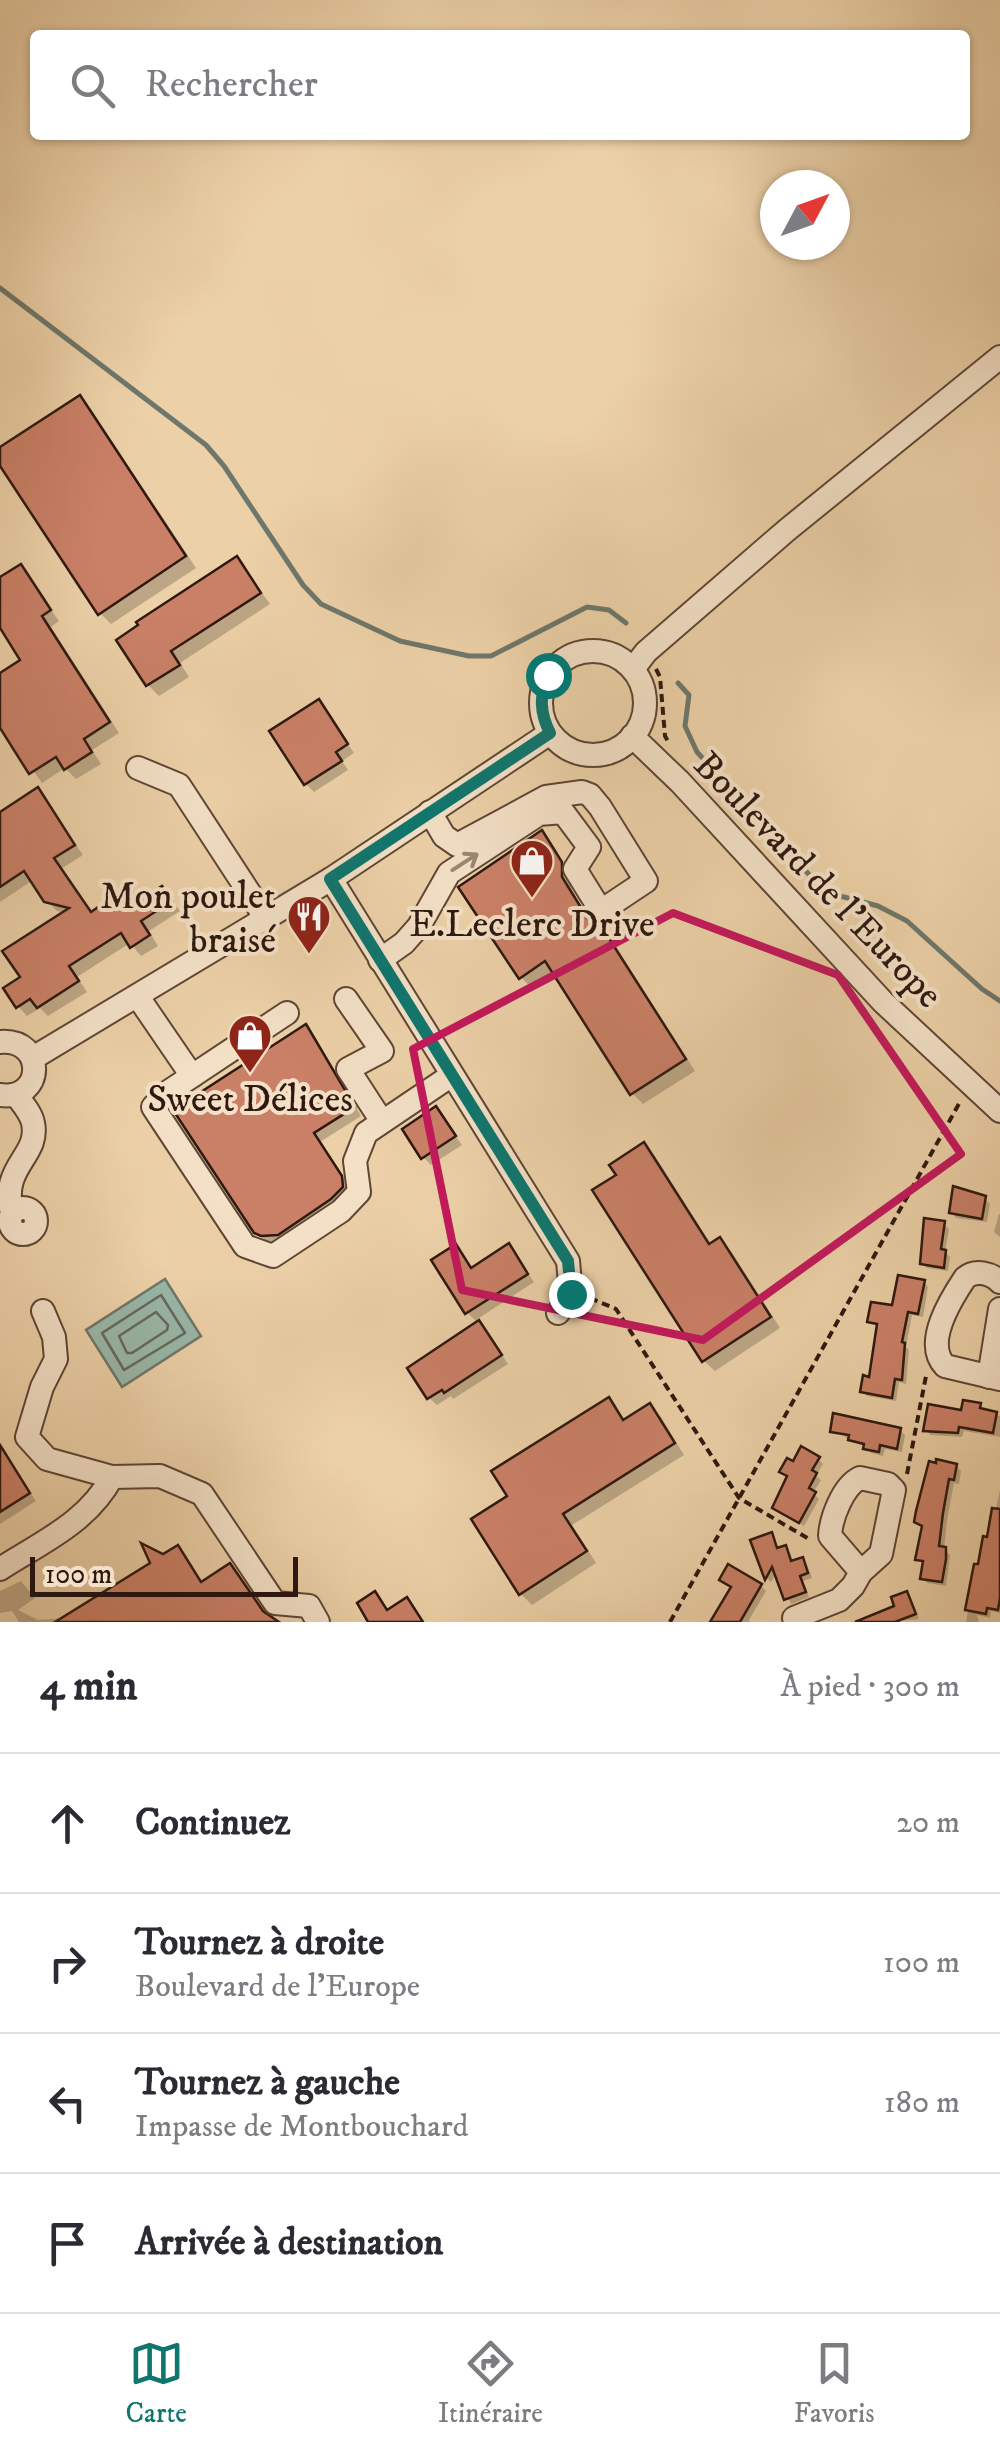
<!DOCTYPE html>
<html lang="fr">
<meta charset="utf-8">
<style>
:root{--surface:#fff;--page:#f7f7f7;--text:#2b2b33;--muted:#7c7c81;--line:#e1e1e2;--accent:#0f766e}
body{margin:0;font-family:"IM FELL DW Pica",serif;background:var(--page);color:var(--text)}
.compass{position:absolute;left:760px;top:170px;width:90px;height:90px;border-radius:50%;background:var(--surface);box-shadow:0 2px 8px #0004;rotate:49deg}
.scale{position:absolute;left:30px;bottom:25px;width:268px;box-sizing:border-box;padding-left:10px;border:5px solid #2e180f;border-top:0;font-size:28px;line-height:35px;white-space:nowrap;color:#2e180f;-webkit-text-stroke:8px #f3e0c6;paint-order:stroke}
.stop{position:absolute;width:30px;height:30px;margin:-22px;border:8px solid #0f766e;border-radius:50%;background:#fff}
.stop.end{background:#0f766e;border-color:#fff;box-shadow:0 2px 10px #0008}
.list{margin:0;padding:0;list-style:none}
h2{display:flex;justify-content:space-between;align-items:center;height:130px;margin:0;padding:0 40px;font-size:42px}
h2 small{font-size:32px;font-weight:400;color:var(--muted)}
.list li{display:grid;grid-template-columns:65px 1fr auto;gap:30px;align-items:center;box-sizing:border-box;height:140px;padding:0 40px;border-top:2px solid var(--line)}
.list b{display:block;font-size:38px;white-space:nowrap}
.list p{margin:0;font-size:32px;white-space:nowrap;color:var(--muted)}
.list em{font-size:32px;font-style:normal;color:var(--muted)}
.icon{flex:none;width:55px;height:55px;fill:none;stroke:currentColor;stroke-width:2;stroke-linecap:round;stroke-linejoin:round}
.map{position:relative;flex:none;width:1000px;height:1622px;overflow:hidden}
.search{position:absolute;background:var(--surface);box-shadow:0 2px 8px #0004;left:30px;right:30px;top:30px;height:110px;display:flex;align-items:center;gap:25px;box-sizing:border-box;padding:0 35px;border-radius:10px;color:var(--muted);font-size:38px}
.sheet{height:690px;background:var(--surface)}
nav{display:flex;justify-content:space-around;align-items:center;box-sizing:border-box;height:140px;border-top:2px solid var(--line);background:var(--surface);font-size:28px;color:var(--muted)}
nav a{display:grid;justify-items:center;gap:5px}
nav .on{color:var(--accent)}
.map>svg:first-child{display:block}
.water{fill:#99b7a8;stroke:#6e776b;stroke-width:2.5}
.shadow{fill:#0003}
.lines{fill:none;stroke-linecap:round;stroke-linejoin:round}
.shore{stroke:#64685c;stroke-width:2.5}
.stream{stroke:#6e776b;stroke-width:5}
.building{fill:#ca8067;stroke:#2e180f;stroke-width:2.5}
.minor-casing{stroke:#5e4635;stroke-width:26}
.path{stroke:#2e180f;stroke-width:4;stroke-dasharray:8 5;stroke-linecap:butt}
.minor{stroke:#f3e0c6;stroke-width:22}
.oneway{stroke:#9a8674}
.route{stroke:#0f766e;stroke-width:12}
.marked{fill:none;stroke:#c2185b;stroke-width:8;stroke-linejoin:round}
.labels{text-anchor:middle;stroke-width:8;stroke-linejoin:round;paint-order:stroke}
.street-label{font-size:38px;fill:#2e180f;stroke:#f3e0c6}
.poi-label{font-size:38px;fill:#2e180f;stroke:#f3e0c6}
</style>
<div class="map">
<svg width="1000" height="1622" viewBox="0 0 1000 1622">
<rect width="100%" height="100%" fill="#ecd0a7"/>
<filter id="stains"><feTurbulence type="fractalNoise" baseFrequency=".002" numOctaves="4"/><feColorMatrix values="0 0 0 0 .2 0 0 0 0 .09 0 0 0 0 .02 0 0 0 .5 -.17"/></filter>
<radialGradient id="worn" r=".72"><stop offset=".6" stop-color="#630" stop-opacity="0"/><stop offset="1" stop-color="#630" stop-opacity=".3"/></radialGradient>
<polygon class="water" points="165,1279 201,1336 122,1387 86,1330"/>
<g class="shadow">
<polygon points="80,398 91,409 196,568 111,624 100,613 0,461 0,450"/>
<polygon points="237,559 270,604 180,663 189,677 159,696 148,685 120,640"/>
<polygon points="20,567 59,621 51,627 119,733 92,750 101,764 76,779 65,768 42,783 0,724 0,676 24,660 0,624 0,580"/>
<polygon points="319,702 354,753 342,761 348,770 314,792 306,784"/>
<polygon points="38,790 83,855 61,869 92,913 139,903 162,889 180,911 149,931 158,946 141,956 130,943 77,977 87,992 48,1016 40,1008 27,1016 18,1006 24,978 65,913 57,911 46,900 33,880 0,902 0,841"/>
<polygon points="541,833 571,875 572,890 593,924 612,940 695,1071 643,1104 632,1093 555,971 531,988 521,977"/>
<polygon points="306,1028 314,1036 361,1116 320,1142 349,1187 350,1196 279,1244 265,1240 256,1231"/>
<polygon points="436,1109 462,1145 431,1165 423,1157"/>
<polygon points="644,1146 655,1156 712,1246 720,1241 731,1251 780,1328 715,1371 704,1361 596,1191 619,1176"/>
<polygon points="985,1199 990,1204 987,1222 956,1218 951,1212"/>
<polygon points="999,1214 1000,1214 1000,1237 994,1232"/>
<polygon points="944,1224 949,1229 945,1252 950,1257 948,1271 927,1268 922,1263"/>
<polygon points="508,1246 534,1282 476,1320 486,1331 508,1364 453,1399 451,1396 437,1405 429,1398 479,1324 467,1312 455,1247 473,1270"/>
<polygon points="924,1282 928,1287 923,1317 912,1315 906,1347 909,1350 906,1384 899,1382 896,1401 867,1396 862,1391 872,1380 879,1327 870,1321 894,1308"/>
<polygon points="609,1400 626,1421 650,1406 661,1417 684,1455 572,1525 596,1563 532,1605 521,1594 510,1497"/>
<polygon points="980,1405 984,1412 1000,1416 1000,1437 964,1431 962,1437 931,1435 926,1430"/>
<polygon points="900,1430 905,1435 902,1452 885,1449 883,1456 871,1453 866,1447 833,1431"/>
<polygon points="6,1458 36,1501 0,1524 0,1461"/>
<polygon points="818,1459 823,1464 816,1476 821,1480 813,1493 819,1499 804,1526 780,1512 787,1477 782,1472"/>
<polygon points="937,1466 956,1466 961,1471 959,1484 954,1483 947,1520 944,1549 950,1555 946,1586 927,1583 922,1578 923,1564 918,1559 922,1527 917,1522"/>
<polygon points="1000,1490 1000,1613 991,1611 990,1618 977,1615 979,1622 966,1622 976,1567 980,1567 989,1540"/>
<polygon points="771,1535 780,1550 785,1548 790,1553 794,1563 802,1560 807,1565 812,1578 803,1581 809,1597 791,1604 777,1572 771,1582 767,1578 754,1541"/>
<polygon points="177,1548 202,1584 230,1566 266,1616 276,1622 19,1622 12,1611 0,1613 0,1591 21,1581 35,1598 18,1610 38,1620 65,1618"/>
<polygon points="722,1580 761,1586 766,1591 749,1620 750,1622 711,1622 733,1588"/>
<polygon points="907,1594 919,1619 887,1622 898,1607"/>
</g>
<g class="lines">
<g class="shore">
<polygon points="161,1295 185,1333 124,1370 102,1333"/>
<polygon points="156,1312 168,1325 167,1330 132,1353 127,1353 119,1336"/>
</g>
<g class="stream">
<polyline points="0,288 206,445 224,466 303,585 321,604 400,641 469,656 491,656 587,607 609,610 626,623"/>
<polyline points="678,683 689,695 685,726 697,752 825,892 878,906 907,921 982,989 1000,1001"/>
</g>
</g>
<g class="building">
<polygon points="80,395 186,556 98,615 0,466 0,447"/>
<polygon points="237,556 261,593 171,651 180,665 146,686 116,640 138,625 136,622"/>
<polygon points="21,564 51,610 42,616 110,722 84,739 92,752 64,770 56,757 29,774 0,728 0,673 20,660 0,628 0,577"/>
<polygon points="319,699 348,744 336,752 342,761 304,785 269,731"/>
<polygon points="38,787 75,845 54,858 91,912 108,900 113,907 133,894 138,901 162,886 172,901 141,921 150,935 130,948 121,933 69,966 79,981 37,1008 30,999 16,1008 3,988 20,977 2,951 69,908 44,902 24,871 0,887 0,812"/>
<polygon points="542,830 562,862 562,877 588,919 601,926 686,1059 630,1095 545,961 519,979 458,887"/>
<polygon points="306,1024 355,1107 314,1133 342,1176 343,1187 331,1199 278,1235 261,1236 254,1233 173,1110"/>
<polygon points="436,1106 456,1136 421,1159 402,1129"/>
<polygon points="644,1142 709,1244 720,1237 771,1317 702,1362 592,1190 616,1175 609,1165"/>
<polygon points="953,1186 986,1196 982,1219 949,1213"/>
<polygon points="924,1218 945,1221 941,1249 946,1250 944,1268 920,1264"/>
<polygon points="509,1243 528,1274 465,1314 431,1260 456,1244 471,1268"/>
<polygon points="898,1275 925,1280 918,1314 908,1312 902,1342 905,1343 902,1380 895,1379 892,1398 860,1392 863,1375 869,1377 877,1324 867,1322 871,1302 892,1305"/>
<polygon points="479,1320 502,1355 444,1393 442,1390 427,1399 407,1368"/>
<polygon points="609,1397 623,1420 650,1403 675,1443 563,1514 587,1551 519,1595 471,1519 507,1496 491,1471"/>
<polygon points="963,1400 981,1403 980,1408 997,1412 993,1433 959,1427 958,1433 923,1431 928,1404 961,1410"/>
<polygon points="833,1413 901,1428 897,1449 880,1445 879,1452 863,1449 864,1444 848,1440 849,1435 830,1432"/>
<polygon points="0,1445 30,1493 0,1512"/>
<polygon points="801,1446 820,1457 812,1470 817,1473 809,1488 816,1492 799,1523 772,1508 787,1476 779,1472 787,1458 793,1461"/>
<polygon points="936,1459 957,1464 954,1480 949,1479 943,1513 939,1546 946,1547 946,1559 942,1582 920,1579 923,1561 915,1560 922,1526 914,1522 916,1511 929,1461 936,1463"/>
<polygon points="992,1508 1000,1509 1000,1598 998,1610 987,1608 986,1614 965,1610 974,1564 978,1564 983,1536 987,1537"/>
<polygon points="772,1532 777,1548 786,1545 791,1561 803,1557 808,1573 800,1576 806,1592 784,1600 772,1567 765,1580 750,1540"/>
<polygon points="141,1543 163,1554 178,1545 201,1582 230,1563 263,1611 279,1622 55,1622 150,1563"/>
<polygon points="728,1564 762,1584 740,1622 710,1622 731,1587 719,1580"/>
<polygon points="375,1591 387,1610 407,1597 423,1622 368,1622 357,1603"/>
<polygon points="907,1591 916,1614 895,1622 855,1622 894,1606 891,1597"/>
</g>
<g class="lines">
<defs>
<g id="minor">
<circle cx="593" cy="703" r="52"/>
<polyline points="633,669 646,652 787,530 1000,357"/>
<polyline points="632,736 680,782 883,1002 1000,1111"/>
<polyline points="138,768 179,785 265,917"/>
<polyline points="331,879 568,1261 571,1294 558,1313"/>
<polyline points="380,960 404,943 419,926 449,873 539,814 563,812 589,847 575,869 601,911 646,881 600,807 590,795 582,792 546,797 457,845 444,836 430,812"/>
<polyline points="138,997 192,1076"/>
<polyline points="346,999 382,1051 348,1069 381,1120"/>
<polyline points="287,1013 165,1094 153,1107 245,1246 273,1256 341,1211 359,1192 355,1161 366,1133 452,1075"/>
<path d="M0 1042C46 1038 45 1101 0 1095"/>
<polyline points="33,1058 331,879 550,733"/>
<circle cx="23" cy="1221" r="13"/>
<path d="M12 1213C0 1165 40 1157 33 1123 31 1113 22 1103 16 1095"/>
<path d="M1000 1282C991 1273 975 1269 965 1278 951 1299 923 1343 945 1366L1000 1379"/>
<polyline points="43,1311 54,1337 56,1359 42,1387 27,1437 47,1459 112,1477 160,1476 202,1494 275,1603 309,1606 318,1622"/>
<polyline points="989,1377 1000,1309"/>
<path d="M0 1569C42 1542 87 1523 112 1477"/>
<path d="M795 1622 794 1618 839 1600 853 1586 861 1572 881 1554 894 1490 888 1484 860 1478C843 1486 831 1518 830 1536L861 1572"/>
</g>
</defs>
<use href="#minor" class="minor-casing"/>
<g class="path">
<polyline points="656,669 660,677 665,736 669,743"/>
<polyline points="590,1298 616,1309 739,1498 809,1539"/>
<polyline points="907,1474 926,1376"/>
<polyline points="670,1622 960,1102"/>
</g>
<use href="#minor" class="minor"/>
</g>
<defs><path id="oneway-shaft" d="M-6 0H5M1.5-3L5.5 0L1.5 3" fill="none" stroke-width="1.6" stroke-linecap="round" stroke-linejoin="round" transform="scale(2.5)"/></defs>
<use class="oneway" href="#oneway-shaft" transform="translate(465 862) rotate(-33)"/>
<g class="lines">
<path class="route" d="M548 675C539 696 540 713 550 733L330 879 568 1261 571 1294"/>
</g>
<path class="marked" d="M673 913 838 975 961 1154 703 1340 462 1290 413 1049Z"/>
<defs>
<symbol id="shop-pin" viewBox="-11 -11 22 30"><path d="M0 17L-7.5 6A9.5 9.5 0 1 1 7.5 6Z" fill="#8f2418" stroke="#f3e0c6"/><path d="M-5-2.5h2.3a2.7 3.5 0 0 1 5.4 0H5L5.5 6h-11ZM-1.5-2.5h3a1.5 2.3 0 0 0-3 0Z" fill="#fff"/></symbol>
<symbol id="restaurant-pin" viewBox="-11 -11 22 30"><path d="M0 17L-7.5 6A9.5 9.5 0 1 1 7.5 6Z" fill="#8f2418" stroke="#f3e0c6"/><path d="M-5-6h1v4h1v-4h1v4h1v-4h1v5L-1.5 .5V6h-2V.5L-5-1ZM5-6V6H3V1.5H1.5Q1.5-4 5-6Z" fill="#fff"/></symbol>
</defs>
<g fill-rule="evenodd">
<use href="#shop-pin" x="507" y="836" width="50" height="68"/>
<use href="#restaurant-pin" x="284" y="892" width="50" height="68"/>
<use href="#shop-pin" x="225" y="1011" width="50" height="68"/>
</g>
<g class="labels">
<g class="street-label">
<text transform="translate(819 879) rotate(46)" y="13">Boulevard de l'Europe</text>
</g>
<g class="poi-label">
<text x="276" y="908" text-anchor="end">Mon poulet<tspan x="276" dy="44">braisé</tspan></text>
<text x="532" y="936">E.Leclerc Drive</text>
<text x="250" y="1111">Sweet Délices</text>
</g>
</g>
<rect width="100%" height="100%" filter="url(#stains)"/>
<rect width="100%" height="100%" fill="url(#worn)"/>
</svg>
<svg class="compass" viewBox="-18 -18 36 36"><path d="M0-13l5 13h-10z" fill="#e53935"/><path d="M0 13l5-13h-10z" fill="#7c7c81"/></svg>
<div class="scale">100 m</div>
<div class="stop" style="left:548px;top:675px"></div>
<div class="stop end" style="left:571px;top:1294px"></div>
<div class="search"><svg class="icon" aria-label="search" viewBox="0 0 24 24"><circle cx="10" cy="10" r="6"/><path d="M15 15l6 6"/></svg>Rechercher</div>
</div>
<section class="sheet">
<h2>4 min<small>À pied · 300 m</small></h2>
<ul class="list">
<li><svg class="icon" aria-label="ahead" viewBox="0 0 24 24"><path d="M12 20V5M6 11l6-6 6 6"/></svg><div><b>Continuez</b></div><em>20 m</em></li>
<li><svg class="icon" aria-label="right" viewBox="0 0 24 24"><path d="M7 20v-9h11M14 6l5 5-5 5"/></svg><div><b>Tournez à droite</b><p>Boulevard de l'Europe</p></div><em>100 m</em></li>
<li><svg class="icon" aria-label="left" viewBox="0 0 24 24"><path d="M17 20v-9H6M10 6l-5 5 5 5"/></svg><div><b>Tournez à gauche</b><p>Impasse de Montbouchard</p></div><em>180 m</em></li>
<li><svg class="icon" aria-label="arrive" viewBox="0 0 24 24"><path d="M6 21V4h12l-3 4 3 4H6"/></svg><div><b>Arrivée à destination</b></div></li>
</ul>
</section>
<nav>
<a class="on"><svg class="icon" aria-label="map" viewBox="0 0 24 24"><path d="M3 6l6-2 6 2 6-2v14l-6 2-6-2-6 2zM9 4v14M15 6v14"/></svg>Carte</a>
<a><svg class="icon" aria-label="directions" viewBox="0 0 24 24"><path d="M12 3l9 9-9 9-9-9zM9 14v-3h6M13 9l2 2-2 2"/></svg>Itinéraire</a>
<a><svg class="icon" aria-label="saved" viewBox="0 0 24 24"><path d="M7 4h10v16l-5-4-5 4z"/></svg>Favoris</a>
</nav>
